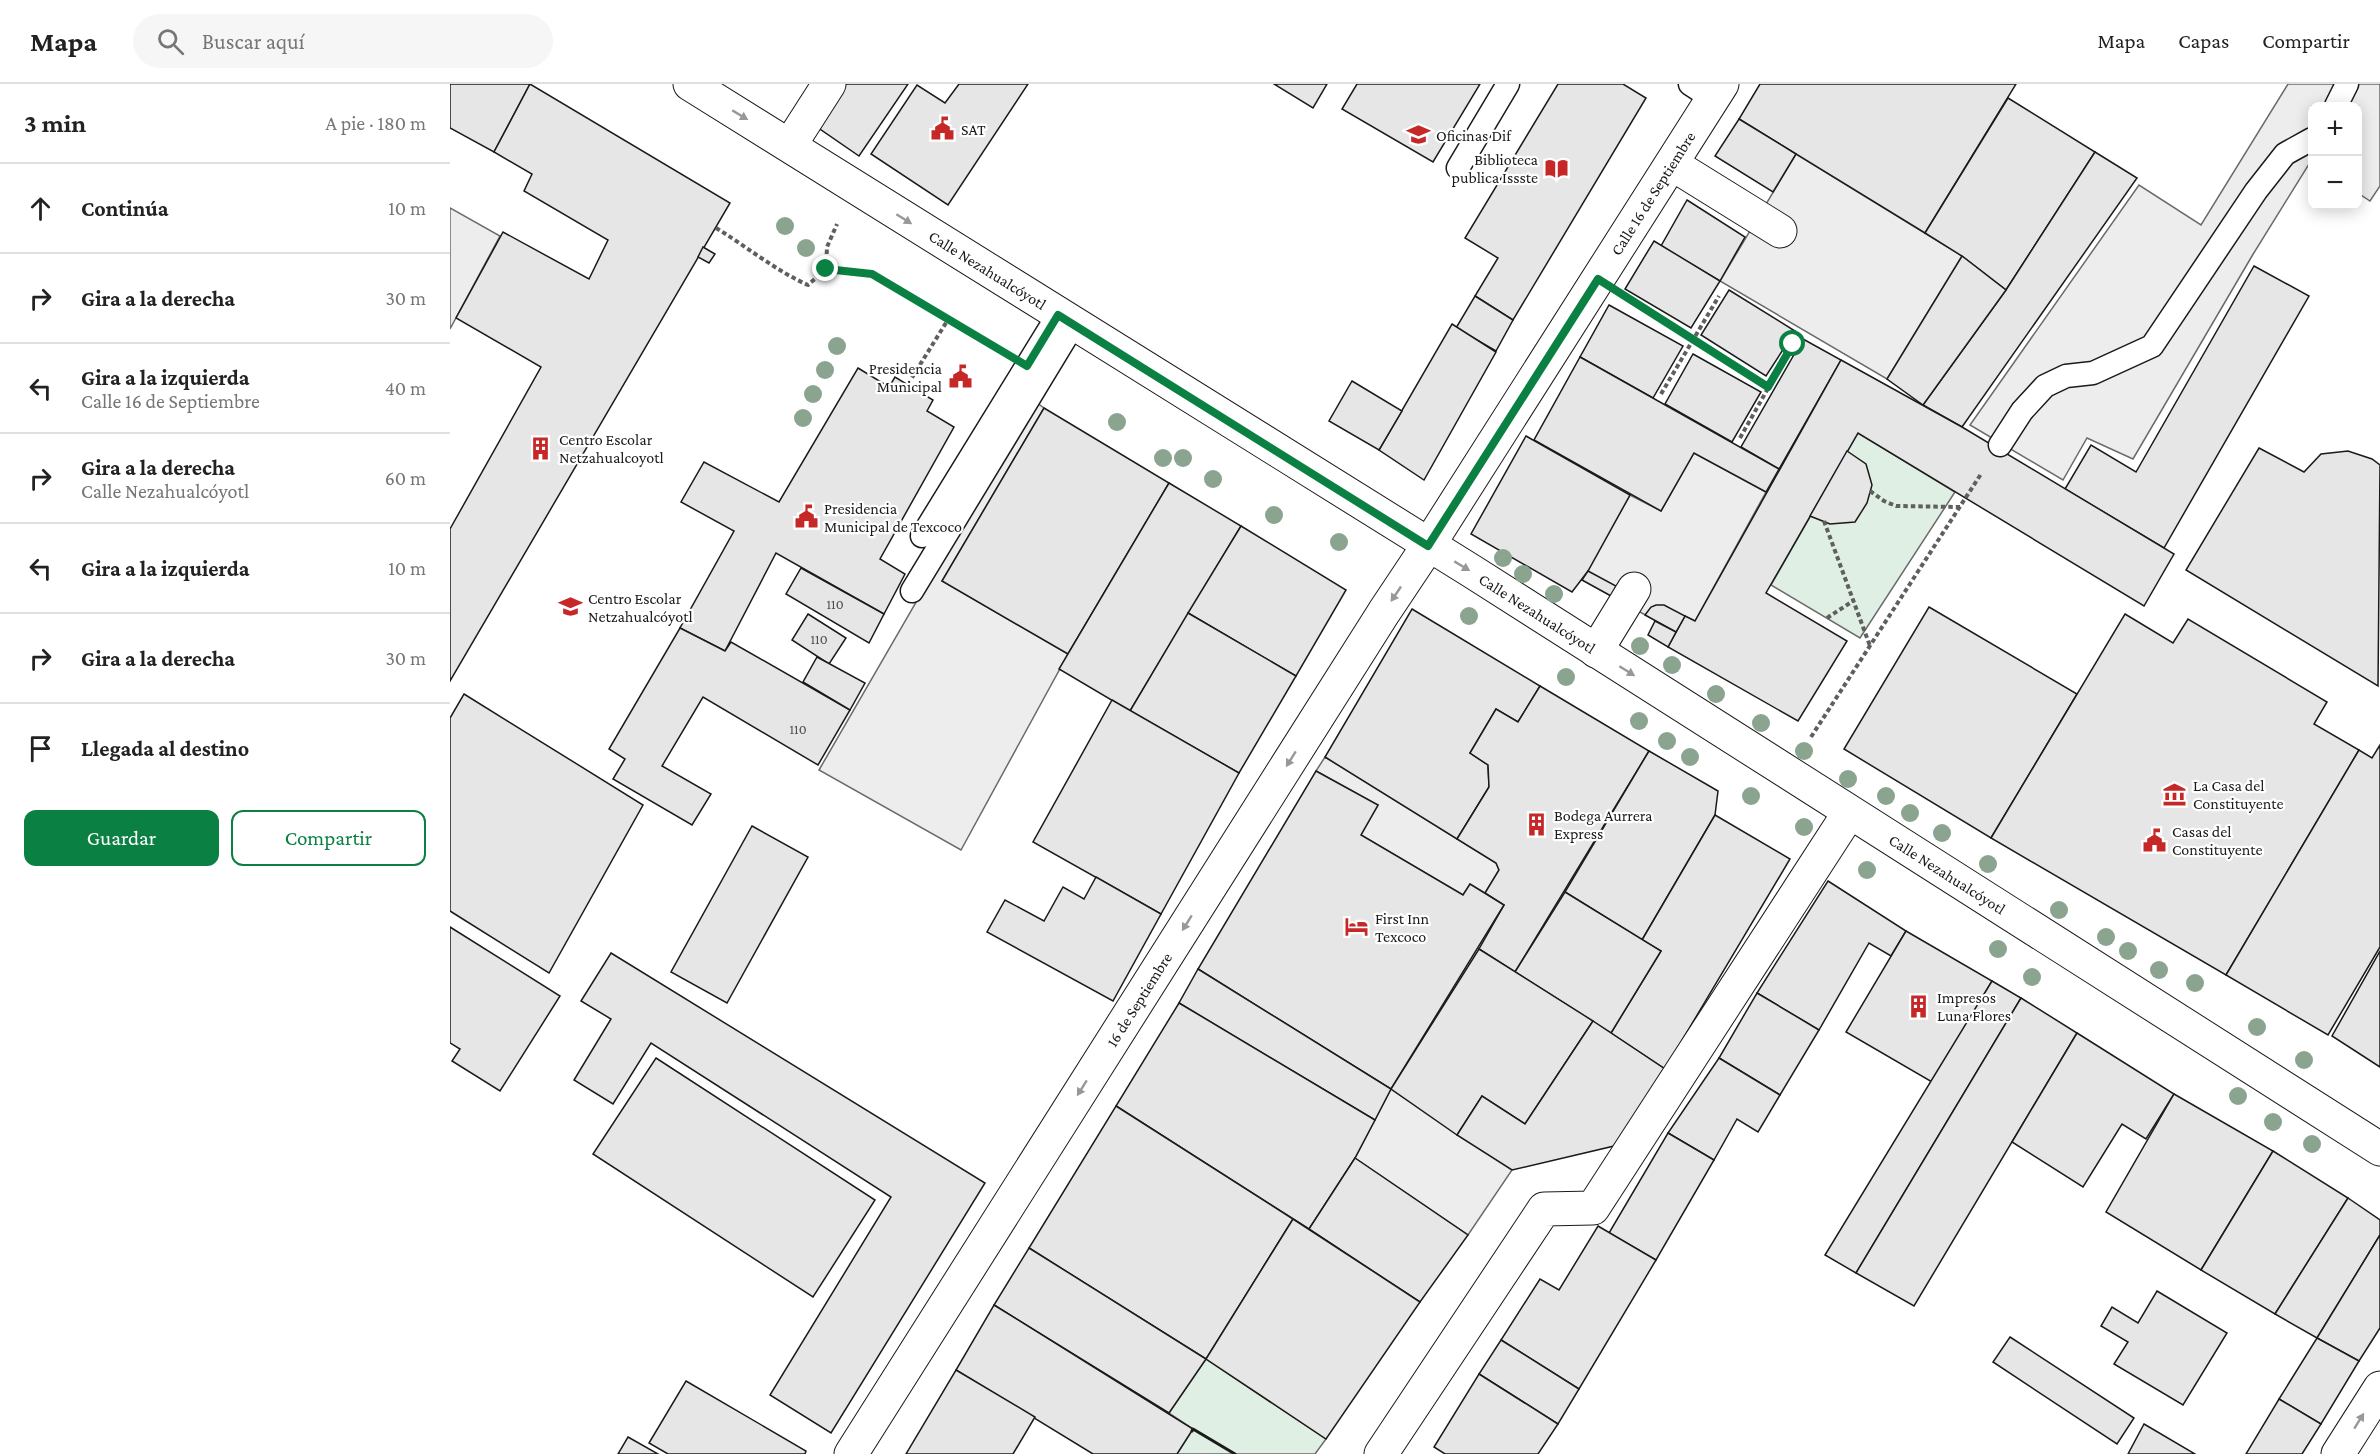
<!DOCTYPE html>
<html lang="es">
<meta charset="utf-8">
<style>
:root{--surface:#fff;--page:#f6f6f6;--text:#222;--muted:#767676;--line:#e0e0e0;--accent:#0b8043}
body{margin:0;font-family:"Crimson Pro",serif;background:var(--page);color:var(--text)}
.controls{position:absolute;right:18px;top:18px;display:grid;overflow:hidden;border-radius:12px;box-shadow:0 3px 15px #0003}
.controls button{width:54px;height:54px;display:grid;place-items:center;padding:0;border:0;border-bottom:2px solid var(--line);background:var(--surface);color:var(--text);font:30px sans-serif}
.stop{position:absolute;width:18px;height:18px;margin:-14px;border:4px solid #0b8043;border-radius:50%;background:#fff}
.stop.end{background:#0b8043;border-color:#fff;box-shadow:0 2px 6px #0008}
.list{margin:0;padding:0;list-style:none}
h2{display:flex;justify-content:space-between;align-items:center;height:78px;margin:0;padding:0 24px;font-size:26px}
h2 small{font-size:20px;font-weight:400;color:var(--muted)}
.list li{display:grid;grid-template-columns:39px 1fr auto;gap:18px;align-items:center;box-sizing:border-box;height:90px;padding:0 24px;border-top:2px solid var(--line)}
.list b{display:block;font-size:22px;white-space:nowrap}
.list p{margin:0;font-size:20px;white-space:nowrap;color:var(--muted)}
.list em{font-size:20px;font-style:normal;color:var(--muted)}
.actions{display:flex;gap:12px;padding:18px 24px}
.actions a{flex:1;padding:14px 0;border:2px solid var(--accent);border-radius:12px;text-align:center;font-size:21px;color:var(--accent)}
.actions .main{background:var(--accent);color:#fff}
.icon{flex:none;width:33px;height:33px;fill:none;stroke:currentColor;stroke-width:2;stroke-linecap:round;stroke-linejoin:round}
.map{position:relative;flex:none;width:1930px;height:1370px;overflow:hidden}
header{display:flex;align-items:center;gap:36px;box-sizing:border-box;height:84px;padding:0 30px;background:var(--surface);border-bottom:2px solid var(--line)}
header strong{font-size:28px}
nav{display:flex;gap:33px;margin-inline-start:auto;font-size:21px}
.search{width:420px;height:54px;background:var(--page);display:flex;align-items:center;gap:15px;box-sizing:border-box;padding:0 21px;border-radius:33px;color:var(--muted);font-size:22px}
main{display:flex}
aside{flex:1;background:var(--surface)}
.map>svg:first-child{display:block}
.green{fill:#e0efe3;stroke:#6a6a6a;stroke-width:1.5}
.parking{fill:#ededed;stroke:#6a6a6a;stroke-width:1.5}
.building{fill:#e6e6e6;stroke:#1a1a1a;stroke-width:1.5}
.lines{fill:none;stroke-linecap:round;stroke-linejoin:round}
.lane-casing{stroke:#1a1a1a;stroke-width:25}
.street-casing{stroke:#1a1a1a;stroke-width:35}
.secondary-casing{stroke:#1a1a1a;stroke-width:35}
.path{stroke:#5f5f5f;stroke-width:4;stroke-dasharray:4.5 3;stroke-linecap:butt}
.lane{stroke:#fff;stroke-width:22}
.street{stroke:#fff;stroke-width:33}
.secondary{stroke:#fff;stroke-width:33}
.wall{stroke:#1a1a1a;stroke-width:3}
.tree{fill:#8aa48f}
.oneway{fill:#989898}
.route{stroke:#0b8043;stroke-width:8}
.labels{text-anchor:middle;stroke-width:4.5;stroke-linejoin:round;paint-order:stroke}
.number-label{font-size:14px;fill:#4d4d4d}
.poi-label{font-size:16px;fill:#1a1a1a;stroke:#fff;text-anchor:start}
.street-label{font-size:16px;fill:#1a1a1a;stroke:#fff}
</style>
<header>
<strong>Mapa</strong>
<div class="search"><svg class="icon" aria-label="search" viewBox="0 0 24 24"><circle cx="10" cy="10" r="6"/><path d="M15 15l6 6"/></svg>Buscar aquí</div>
<nav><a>Mapa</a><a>Capas</a><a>Compartir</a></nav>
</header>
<main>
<aside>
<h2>3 min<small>A pie · 180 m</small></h2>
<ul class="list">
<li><svg class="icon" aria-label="ahead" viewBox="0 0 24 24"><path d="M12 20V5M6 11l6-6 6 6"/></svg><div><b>Continúa</b></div><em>10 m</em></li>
<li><svg class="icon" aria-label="right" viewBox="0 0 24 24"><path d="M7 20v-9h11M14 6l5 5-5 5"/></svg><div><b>Gira a la derecha</b></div><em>30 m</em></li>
<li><svg class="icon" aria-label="left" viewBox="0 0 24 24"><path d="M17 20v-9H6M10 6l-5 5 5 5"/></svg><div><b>Gira a la izquierda</b><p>Calle 16 de Septiembre</p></div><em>40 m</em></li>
<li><svg class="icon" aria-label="right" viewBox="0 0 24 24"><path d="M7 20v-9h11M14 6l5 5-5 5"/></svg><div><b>Gira a la derecha</b><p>Calle Nezahualcóyotl</p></div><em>60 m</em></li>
<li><svg class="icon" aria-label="left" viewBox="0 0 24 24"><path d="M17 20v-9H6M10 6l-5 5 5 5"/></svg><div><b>Gira a la izquierda</b></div><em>10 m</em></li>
<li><svg class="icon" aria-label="right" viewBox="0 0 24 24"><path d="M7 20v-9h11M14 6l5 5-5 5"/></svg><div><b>Gira a la derecha</b></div><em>30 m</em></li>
<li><svg class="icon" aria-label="arrive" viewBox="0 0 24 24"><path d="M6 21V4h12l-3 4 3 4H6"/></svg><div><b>Llegada al destino</b></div></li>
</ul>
<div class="actions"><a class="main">Guardar</a><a>Compartir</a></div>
</aside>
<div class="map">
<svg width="1930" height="1370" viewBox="0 0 1930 1370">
<rect width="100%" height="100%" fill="#fff"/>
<g class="green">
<polygon points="1408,349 1505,408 1410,554 1321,501"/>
<polygon points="756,1275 876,1355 865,1370 727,1370 743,1345 719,1329"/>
</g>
<g class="parking">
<polygon points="1838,0 1930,0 1930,102 1920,117 1908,109 1908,22 1862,22 1862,82 1859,80 1802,172 1683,375 1637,354 1613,396 1520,341 1689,101 1751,141"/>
<polygon points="1346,70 1512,172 1437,295 1270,197"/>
<polygon points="0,124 50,152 0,245"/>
<polygon points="583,316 594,324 492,497 618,570 511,766 369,686"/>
<polygon points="1244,369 1316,408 1245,537 1235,532 1226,548 1132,496 1180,411 1211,427"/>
<polygon points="875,673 1046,779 1049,786 1035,809 1020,800 1013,811 911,751 928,721 866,687"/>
<polygon points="941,1005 1062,1086 1018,1151 905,1074"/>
</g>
<g class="building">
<polygon points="0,0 80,0 44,68 0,44"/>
<polygon points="80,0 280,119 0,597 0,445 91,283 6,234 53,148 139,195 158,156 74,107 82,90 44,68"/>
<polygon points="396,0 458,0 409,72 367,43"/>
<polygon points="509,0 578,0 498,121 421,70 467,1 495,19"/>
<polygon points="824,0 877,0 863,24"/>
<polygon points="907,0 1030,0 983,78 892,25"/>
<polygon points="1108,0 1173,0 1196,14 1063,236 1025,212 1048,174 1015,154"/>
<polygon points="1310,0 1566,0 1475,149 1289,35"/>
<polygon points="1558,14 1645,68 1556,206 1512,172 1475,149"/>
<polygon points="1289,35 1346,70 1323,108 1265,72"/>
<polygon points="1645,68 1687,94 1512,343 1473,321 1556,206"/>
<polygon points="1237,116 1295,153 1270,197 1211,162"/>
<polygon points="1204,157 1270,197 1241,244 1175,205"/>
<polygon points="253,163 265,170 259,179 248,173"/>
<polygon points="1512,172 1556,206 1473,321 1437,295"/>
<polygon points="1804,182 1859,212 1714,464 1615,405 1641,361 1686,388"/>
<polygon points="1279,206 1345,247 1316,292 1251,251"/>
<polygon points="1025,212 1063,236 1046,267 1006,244"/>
<polygon points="1159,221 1233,262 1203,314 1130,273"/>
<polygon points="1002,240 1046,268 974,396 929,366"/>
<polygon points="1353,255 1391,276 1329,385 1291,363"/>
<polygon points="1243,270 1311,308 1282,358 1215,320"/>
<polygon points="1130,273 1329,385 1316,408 1244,369 1211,427 1084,356"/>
<polygon points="1391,276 1512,343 1724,470 1694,522 1408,349 1316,509 1397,557 1348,637 1218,563 1235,532 1245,537"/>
<polygon points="408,284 439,303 445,293 483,316 477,327 504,343 430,475 455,490 434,530 326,469 275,567 230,544 284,447 231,418 254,378 329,418"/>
<polygon points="902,297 952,327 929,366 879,337"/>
<polygon points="594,324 719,399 618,570 492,497"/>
<polygon points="1076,352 1180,411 1138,487 1122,508 1021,450"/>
<polygon points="1809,364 1854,388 1871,370 1898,367 1922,375 1930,381 1928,602 1736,486"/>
<polygon points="1397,367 1416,380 1422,401 1417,419 1405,438 1380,440 1360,432"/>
<polygon points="719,399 791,442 680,627 609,585"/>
<polygon points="791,442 896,506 846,592 738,529"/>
<polygon points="351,484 434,530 419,559 336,510"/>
<polygon points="1138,487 1166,502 1161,512 1132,496"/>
<polygon points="1206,521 1214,521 1235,532 1226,548 1195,531 1201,523"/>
<polygon points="1479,523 1627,610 1541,754 1394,665"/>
<polygon points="962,525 1090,602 1068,638 1046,625 1020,669 1038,681 1039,703 1007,755 875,673"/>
<polygon points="738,529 846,592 789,689 680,627"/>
<polygon points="358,530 396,554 379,580 342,556"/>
<polygon points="1675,530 1723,559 1738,535 1877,618 1864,640 1909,666 1776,891 1541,754"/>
<polygon points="1205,537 1226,548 1218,563 1198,551"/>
<polygon points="230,544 275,567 281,558 400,626 368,681 253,613 212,682 261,710 242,741 163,695 175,675 159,665"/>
<polygon points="367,573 415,599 400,626 353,598"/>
<polygon points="1090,602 1199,667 1065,888 1029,865 1054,821 1035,809 1049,786 1046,779 1007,755 1039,703 1038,681 1020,669 1046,625 1068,638"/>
<polygon points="14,610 193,721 99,889 0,827 0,634"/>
<polygon points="662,616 789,689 711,830 583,758"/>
<polygon points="1930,661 1930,863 1878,951 1776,891 1909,666 1922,674"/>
<polygon points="1199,667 1268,707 1265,731 1192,856 1115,808"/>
<polygon points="866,687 928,721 911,751 1013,811 1020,800 1054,821 941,1005 748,885"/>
<polygon points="1265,731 1340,775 1215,985 1161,949 1211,867 1192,856"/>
<polygon points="302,742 358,773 277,919 221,888"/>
<polygon points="646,793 711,830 663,917 537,848 555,816 594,837 613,803 634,815"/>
<polygon points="1378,797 1456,847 1441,872 1419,859 1369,946 1307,909"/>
<polygon points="1115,808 1211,867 1161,949 1065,888"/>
<polygon points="0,843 110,912 50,1007 2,977 10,965 0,959"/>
<polygon points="1456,847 1542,897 1482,998 1396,948"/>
<polygon points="1029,865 1143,937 1075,1040 1032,1012 1007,1051 941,1005"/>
<polygon points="1930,867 1930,983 1882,952"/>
<polygon points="161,869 535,1099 381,1349 320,1311 441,1113 201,959 163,1020 124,996 161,935 131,917"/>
<polygon points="748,885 941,1005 925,1036 729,919"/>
<polygon points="1542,897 1571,914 1406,1189 1375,1171"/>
<polygon points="1307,909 1369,946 1330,1011 1269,974"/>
<polygon points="1571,914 1627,949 1464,1222 1406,1189"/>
<polygon points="729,919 925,1036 905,1074 859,1145 666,1022"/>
<polygon points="1143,937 1215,985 1164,1062 1062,1086 1007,1051 1032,1012 1075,1040"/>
<polygon points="1627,949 1724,1010 1696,1055 1672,1040 1633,1103 1562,1058"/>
<polygon points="206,974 425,1116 363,1213 143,1070"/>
<polygon points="1269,974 1330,1011 1308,1048 1287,1035 1264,1076 1218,1049"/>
<polygon points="1724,1010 1823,1067 1751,1186 1656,1128"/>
<polygon points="666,1022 843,1135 756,1275 579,1164"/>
<polygon points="1218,1049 1264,1076 1206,1176 1159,1149"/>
<polygon points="1823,1067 1898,1114 1825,1230 1751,1186"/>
<polygon points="905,1074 1018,1151 970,1218 859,1145"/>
<polygon points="1898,1114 1930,1136 1930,1151 1867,1254 1825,1230"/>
<polygon points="843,1135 970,1218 876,1355 756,1275"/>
<polygon points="1148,1142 1206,1176 1129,1305 1051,1256 1090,1195 1109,1206"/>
<polygon points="1930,1151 1930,1244 1909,1277 1867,1254"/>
<polygon points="579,1164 756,1275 719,1329 544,1221"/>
<polygon points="1707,1207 1777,1249 1733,1321 1664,1280 1678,1258 1651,1242 1662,1223 1688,1239"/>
<polygon points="544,1221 743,1345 727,1370 643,1370 506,1286"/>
<polygon points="1560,1253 1684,1334 1667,1360 1543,1278"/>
<polygon points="1867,1254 1909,1277 1871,1340 1829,1315"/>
<polygon points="1051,1256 1129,1305 1108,1340 1029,1290"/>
<polygon points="506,1286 585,1333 563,1370 456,1370"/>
<polygon points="1029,1290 1108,1340 1088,1370 995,1370 984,1363"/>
<polygon points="236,1297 356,1367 355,1370 218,1370 199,1359"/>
<polygon points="1829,1315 1871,1340 1852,1370 1796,1370"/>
<polygon points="1694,1340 1745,1370 1678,1370"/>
<polygon points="178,1353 208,1370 168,1370"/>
</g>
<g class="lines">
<defs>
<g id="lane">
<polyline points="1240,0 1263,15"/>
<polyline points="1886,22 1897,0"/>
<polyline points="1008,84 1058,0"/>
<polyline points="1550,361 1572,327 1595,302 1616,292 1643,289 1702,262 1806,107 1835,70 1862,55"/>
<polyline points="472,452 608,231"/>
<polyline points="462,507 624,240"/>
</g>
<g id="street">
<polyline points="340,61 379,0"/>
<polyline points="1222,80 1330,147"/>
<polyline points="1146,567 1184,505"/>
<path id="s1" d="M401 1370 934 528 978 462 1272 0"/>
<polyline points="931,1370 1094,1125 1143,1124 1399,729"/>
<polyline points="1888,1370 1930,1304"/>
</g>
<g id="secondary">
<path id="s2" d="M240 0 1023 488 1930 1065"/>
</g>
</defs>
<use href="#lane" class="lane-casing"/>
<use href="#street" class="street-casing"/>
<use href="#secondary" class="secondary-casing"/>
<g class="path">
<path d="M266 144C296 162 326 187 358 201L376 185 422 190 546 263"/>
<polyline points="376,185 377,163 387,140"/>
<polyline points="1184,218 1318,303"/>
<polyline points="458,300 499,234"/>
<polyline points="1211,310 1269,212"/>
<polyline points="1290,354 1343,260"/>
<polyline points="1420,407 1434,417 1446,422 1510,423"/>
<polyline points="1374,437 1420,562"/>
<polyline points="1377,534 1403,517"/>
<polyline points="1361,653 1531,390"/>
</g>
<use href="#lane" class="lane"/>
<use href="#street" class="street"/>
<use href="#secondary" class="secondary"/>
<polyline class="wall" points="742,1347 743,1345 785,1370"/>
</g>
<g class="tree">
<circle cx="335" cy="142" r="9"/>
<circle cx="356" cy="164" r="9"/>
<circle cx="387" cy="262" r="9"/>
<circle cx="375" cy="286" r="9"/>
<circle cx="363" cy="310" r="9"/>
<circle cx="353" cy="334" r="9"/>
<circle cx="667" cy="338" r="9"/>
<circle cx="713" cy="374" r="9"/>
<circle cx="733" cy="374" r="9"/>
<circle cx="763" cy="395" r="9"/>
<circle cx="824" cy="431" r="9"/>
<circle cx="889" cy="458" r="9"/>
<circle cx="1053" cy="474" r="9"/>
<circle cx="1073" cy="490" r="9"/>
<circle cx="1104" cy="510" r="9"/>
<circle cx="1019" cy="532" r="9"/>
<circle cx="1190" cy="562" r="9"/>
<circle cx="1222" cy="581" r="9"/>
<circle cx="1116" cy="593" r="9"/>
<circle cx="1266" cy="610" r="9"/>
<circle cx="1189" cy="637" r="9"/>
<circle cx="1311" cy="639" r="9"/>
<circle cx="1217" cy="657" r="9"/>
<circle cx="1354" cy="667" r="9"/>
<circle cx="1240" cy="673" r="9"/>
<circle cx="1398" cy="695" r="9"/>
<circle cx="1301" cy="712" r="9"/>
<circle cx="1436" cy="712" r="9"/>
<circle cx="1460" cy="729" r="9"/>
<circle cx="1354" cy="743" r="9"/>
<circle cx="1492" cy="749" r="9"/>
<circle cx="1538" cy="780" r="9"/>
<circle cx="1417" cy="786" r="9"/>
<circle cx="1609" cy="826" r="9"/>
<circle cx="1656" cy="853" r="9"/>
<circle cx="1548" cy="865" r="9"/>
<circle cx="1678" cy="867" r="9"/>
<circle cx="1709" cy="886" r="9"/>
<circle cx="1582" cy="893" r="9"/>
<circle cx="1745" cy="899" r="9"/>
<circle cx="1807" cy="943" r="9"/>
<circle cx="1854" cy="976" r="9"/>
<circle cx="1788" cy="1012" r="9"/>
<circle cx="1823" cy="1038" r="9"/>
<circle cx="1862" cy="1060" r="9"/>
</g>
<defs><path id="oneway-solid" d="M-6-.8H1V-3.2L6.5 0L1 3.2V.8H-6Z" transform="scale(1.5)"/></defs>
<g class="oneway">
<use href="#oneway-solid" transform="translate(290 31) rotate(31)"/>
<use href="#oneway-solid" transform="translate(454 135) rotate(32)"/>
<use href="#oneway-solid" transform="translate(1012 482) rotate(31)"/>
<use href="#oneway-solid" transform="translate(946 510) rotate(124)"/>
<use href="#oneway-solid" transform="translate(1177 587) rotate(32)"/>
<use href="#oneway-solid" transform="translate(841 675) rotate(122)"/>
<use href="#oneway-solid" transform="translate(737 839) rotate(122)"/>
<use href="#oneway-solid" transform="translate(632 1004) rotate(122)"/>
<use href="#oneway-solid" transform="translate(1909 1337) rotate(-58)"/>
</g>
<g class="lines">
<polyline class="route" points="376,185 422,190 577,282 608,231 978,462 1148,195 1318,303 1343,260"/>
</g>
<defs>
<symbol id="civic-bare" viewBox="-9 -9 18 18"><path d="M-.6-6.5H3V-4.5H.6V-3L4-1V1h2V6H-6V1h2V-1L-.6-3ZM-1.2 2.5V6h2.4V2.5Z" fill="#c62828" stroke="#fff" stroke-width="2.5" paint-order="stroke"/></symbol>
<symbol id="university-bare" viewBox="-9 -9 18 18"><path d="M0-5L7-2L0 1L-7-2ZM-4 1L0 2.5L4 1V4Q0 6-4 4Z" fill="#c62828" stroke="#fff" stroke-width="2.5" paint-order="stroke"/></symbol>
<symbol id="library-bare" viewBox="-9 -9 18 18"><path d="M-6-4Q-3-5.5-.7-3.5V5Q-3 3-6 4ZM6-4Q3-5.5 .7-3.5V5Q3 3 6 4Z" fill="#c62828" stroke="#fff" stroke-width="2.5" paint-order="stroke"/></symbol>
<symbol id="building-bare" viewBox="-9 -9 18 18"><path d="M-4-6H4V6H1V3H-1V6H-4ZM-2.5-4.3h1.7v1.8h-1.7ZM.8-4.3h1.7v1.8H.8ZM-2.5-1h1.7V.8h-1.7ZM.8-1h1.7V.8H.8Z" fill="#c62828" stroke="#fff" stroke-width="2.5" paint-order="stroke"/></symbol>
<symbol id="school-bare" viewBox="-9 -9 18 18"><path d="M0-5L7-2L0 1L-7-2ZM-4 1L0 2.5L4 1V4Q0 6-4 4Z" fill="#c62828" stroke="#fff" stroke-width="2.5" paint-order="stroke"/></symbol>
<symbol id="museum-bare" viewBox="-9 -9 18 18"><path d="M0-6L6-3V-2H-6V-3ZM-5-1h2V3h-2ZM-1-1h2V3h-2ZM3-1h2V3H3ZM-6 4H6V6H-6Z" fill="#c62828" stroke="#fff" stroke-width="2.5" paint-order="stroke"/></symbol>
<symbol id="hotel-bare" viewBox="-9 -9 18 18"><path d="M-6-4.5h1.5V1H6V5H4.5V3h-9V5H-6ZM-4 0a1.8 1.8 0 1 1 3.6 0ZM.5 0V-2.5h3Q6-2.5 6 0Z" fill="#c62828" stroke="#fff" stroke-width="2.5" paint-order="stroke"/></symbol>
</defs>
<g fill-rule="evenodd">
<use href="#civic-bare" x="476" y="28" width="33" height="33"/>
<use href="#university-bare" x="952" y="34" width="33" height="33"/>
<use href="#library-bare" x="1090" y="68" width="33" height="33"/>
<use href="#civic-bare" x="494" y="276" width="33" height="33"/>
<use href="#building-bare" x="74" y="348" width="33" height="33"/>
<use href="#civic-bare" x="340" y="416" width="33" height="33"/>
<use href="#school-bare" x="104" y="506" width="33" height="33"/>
<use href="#museum-bare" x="1708" y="694" width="33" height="33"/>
<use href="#building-bare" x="1070" y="724" width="33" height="33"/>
<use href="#civic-bare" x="1688" y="740" width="33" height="33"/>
<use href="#hotel-bare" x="890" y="826" width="33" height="33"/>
<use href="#building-bare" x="1452" y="906" width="33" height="33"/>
</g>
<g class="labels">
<g class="number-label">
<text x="385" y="525">110</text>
<text x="369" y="560">110</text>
<text x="348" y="650">110</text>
</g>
<g class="poi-label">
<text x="511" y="51">SAT</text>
<text x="986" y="57">Oficinas Dif</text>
<text x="1088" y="81" text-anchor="end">Biblioteca<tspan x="1088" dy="18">publica Issste</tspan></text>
<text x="492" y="290" text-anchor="end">Presidencia<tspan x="492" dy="18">Municipal</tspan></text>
<text x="109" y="361">Centro Escolar<tspan x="109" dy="18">Netzahualcoyotl</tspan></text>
<text x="374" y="430">Presidencia<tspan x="374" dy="18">Municipal de Texcoco</tspan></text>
<text x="138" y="520">Centro Escolar<tspan x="138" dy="18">Netzahualcóyotl</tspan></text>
<text x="1743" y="707">La Casa del<tspan x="1743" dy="18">Constituyente</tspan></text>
<text x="1104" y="737">Bodega Aurrera<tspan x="1104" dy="18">Express</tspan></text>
<text x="1722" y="753">Casas del<tspan x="1722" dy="18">Constituyente</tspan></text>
<text x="925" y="840">First Inn<tspan x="925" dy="18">Texcoco</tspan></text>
<text x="1487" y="919">Impresos<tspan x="1487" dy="18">Luna Flores</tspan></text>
</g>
<g class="street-label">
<text dy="6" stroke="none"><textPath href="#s1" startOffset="1494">Calle 16 de Septiembre</textPath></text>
<text dy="6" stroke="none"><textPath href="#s2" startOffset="351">Calle Nezahualcóyotl</textPath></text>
<text dy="6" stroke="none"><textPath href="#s2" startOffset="999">Calle Nezahualcóyotl</textPath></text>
<text dy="6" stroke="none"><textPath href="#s2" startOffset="1485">Calle Nezahualcóyotl</textPath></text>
<text dy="6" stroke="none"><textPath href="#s1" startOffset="538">16 de Septiembre</textPath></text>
</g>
</g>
</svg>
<div class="controls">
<button>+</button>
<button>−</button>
</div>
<div class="stop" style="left:1343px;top:260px"></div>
<div class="stop end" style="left:376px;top:185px"></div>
</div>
</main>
